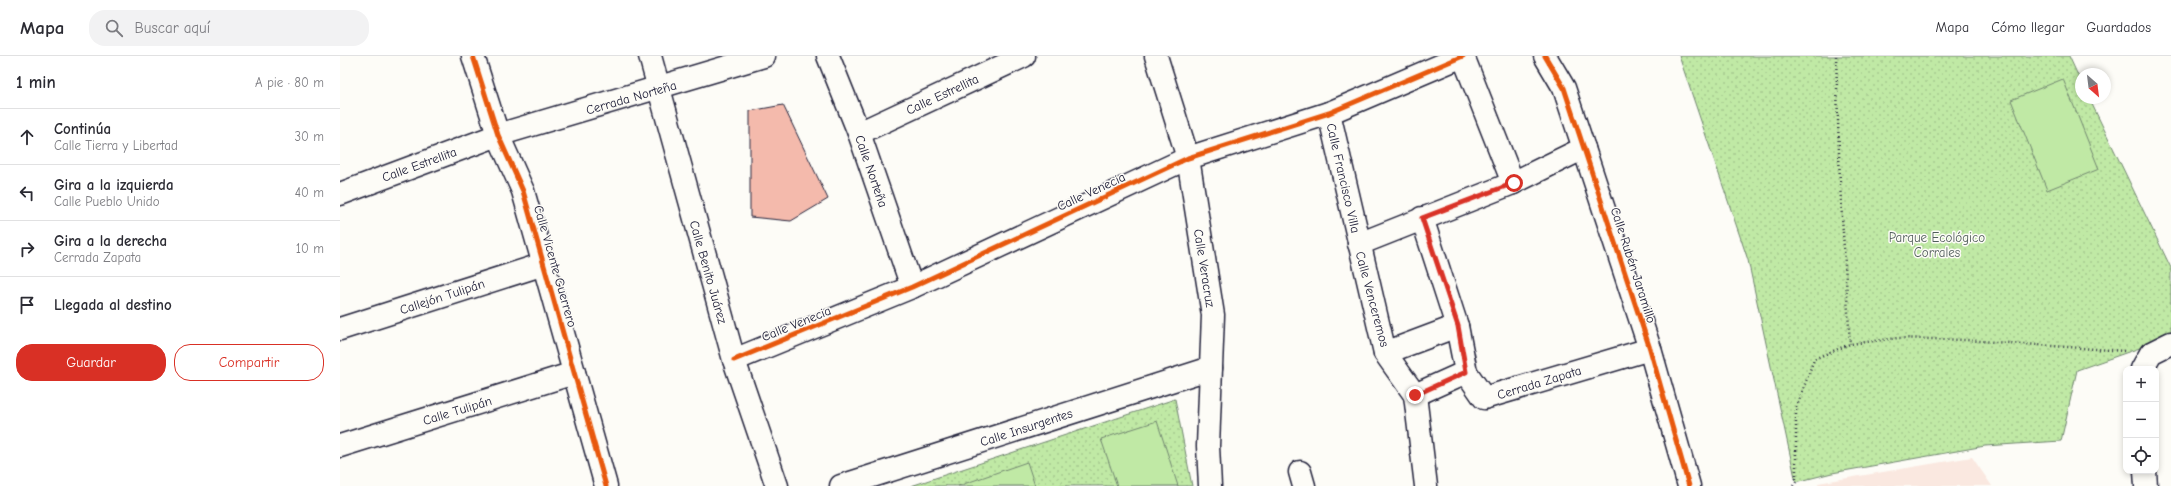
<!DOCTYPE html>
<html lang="es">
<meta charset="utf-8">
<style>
:root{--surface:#fff;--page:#f2f2f3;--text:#2b2b33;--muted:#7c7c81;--line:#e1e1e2;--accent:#d93025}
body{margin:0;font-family:"Comic Neue",sans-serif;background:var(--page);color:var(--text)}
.controls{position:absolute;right:12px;bottom:12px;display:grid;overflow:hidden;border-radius:8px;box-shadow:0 2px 6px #0003}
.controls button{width:36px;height:36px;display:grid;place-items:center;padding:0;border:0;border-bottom:1px solid var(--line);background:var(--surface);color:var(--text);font:20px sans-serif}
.compass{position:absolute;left:1735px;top:12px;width:36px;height:36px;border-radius:50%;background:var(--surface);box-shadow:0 2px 6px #0003;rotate:152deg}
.stop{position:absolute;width:12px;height:12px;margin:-9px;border:3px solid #d93025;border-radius:50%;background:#fff}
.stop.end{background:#d93025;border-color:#fff;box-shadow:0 1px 4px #0008}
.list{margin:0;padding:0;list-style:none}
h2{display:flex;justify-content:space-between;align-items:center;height:52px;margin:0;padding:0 16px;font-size:17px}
h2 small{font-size:13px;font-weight:400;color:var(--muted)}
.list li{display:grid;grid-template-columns:26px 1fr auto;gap:12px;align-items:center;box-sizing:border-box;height:56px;padding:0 16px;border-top:1px solid var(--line)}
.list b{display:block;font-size:15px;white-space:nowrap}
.list p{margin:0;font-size:13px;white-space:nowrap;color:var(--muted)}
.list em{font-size:13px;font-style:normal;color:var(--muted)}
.actions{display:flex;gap:8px;padding:12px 16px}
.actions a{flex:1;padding:9px 0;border:1px solid var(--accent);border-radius:16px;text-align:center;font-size:14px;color:var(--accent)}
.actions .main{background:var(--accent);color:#fff}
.icon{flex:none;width:22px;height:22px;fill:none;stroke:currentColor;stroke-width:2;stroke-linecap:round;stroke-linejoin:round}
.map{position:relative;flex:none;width:1831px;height:430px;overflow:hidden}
header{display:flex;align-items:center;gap:24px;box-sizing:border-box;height:56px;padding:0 20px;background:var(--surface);border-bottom:1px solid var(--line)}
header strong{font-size:19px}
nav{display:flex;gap:22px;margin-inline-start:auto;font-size:14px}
.search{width:280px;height:36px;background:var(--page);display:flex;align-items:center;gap:10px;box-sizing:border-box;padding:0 14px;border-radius:16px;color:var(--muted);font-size:15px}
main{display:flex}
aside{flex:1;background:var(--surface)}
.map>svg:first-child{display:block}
.built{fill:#fae8e0}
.park{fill:url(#park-dots);stroke:#718670}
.pitch{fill:#c0e9a5;stroke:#718670}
.building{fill:#f4baac;stroke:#22223b}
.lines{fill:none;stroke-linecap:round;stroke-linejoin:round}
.minor-casing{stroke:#22223b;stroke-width:25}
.path{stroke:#22223b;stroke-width:2.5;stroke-dasharray:1 3;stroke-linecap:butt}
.minor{stroke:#fdfcf7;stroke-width:22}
.cycleway-casing{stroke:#fdfcf7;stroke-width:8}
.cycleway{stroke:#e8590c;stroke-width:5}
.route{stroke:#d93025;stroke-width:5}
.labels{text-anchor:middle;stroke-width:3;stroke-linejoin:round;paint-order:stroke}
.street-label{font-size:13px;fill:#22223b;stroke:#fdfcf7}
.park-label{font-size:13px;fill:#515e5b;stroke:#fdfcf7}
</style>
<header>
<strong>Mapa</strong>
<div class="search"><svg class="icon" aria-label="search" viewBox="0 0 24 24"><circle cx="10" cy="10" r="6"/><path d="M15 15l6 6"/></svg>Buscar aquí</div>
<nav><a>Mapa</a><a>Cómo llegar</a><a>Guardados</a></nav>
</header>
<main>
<aside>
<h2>1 min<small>A pie · 80 m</small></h2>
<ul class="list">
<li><svg class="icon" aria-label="ahead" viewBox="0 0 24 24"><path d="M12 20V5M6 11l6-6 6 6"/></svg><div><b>Continúa</b><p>Calle Tierra y Libertad</p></div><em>30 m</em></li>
<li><svg class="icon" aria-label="left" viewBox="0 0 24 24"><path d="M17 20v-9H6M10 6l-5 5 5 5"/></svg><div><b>Gira a la izquierda</b><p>Calle Pueblo Unido</p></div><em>40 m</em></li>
<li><svg class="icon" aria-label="right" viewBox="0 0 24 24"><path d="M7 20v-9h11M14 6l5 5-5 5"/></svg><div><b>Gira a la derecha</b><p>Cerrada Zapata</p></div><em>10 m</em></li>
<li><svg class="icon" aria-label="arrive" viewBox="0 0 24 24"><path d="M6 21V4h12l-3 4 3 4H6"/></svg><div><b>Llegada al destino</b></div></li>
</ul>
<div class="actions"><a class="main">Guardar</a><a>Compartir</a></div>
</aside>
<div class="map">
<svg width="1831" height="430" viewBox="0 0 1831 430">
<defs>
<pattern id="park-dots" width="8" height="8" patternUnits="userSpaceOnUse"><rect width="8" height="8" fill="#c0e9a5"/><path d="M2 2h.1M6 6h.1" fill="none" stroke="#a5c88f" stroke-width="1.8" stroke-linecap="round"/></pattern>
</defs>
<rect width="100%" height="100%" fill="#fdfcf7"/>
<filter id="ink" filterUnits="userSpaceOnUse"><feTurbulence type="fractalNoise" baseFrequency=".025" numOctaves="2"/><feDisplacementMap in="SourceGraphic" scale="8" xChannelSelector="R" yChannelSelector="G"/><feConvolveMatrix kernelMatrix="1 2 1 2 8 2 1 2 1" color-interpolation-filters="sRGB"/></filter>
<g filter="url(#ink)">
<polygon class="built" points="1632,401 1652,430 1479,430 1478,427"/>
<g class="park">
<polygon points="1339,0 1729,0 1741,26 1741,42 1749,42 1831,212 1831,281 1737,314 1721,385 1645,390 1492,417 1456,426 1408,204"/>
<polygon points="835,343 852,430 571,430"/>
</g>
<g class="pitch">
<polygon points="1723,23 1759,113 1707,134 1671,44"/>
<polygon points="817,365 838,430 777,430 761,383"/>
<polygon points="687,406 695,430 618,430"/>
</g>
<polygon class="building" points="443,49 488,143 451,165 410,161 410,55"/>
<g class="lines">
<defs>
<g id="minor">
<polyline points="133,0 158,79 183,135 266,430"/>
<polyline points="310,0 394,304 437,430"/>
<polyline points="488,0 519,77 572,231"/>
<polyline points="816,0 848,102 873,259 868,390 870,430"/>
<polyline points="1123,0 1173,127"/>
<polyline points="1205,0 1224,32 1310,293 1349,430"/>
<polyline points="989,57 1045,297 1117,270"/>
<polyline points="519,77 684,0"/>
<polyline points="0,138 158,79 424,0"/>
<polyline points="1082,162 1117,270 1126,316"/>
<polyline points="1019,188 1173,127 1244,92"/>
<polyline points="0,273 204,208"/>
<polyline points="1045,297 1075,339"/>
<polyline points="394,304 572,231 848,102 989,57 1123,0"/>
<polyline points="1802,313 1811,297 1831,287"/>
<polyline points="0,390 234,317"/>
<polyline points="1805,415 1806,430"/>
<polyline points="960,416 964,430"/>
<polyline points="501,430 871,312"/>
<polyline points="1086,430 1075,339 1126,316 1144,342 1310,293"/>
</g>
</defs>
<use href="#minor" class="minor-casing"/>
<g class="path">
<polyline points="1496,0 1500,128 1510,288"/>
<polyline points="1453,430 1456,426 1456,353 1474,303 1510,288 1558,282 1626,284 1785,295"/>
</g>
<use href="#minor" class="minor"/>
<defs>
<g id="cycleway">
<polyline points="133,0 158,79 183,135 266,430"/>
<polyline points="1205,0 1224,32 1310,293 1349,430"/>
<polyline points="394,304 572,231 848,102 989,57 1123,0"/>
</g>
</defs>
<use href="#cycleway" class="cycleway-casing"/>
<use href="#cycleway" class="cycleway"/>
</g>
</g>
<g class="lines" filter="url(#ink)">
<polyline class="route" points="1075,339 1126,316 1118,270 1082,162 1174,127"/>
</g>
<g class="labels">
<g class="street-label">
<text transform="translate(602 38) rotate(-25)" y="5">Calle Estrellita</text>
<text transform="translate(291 41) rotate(-16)" y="5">Cerrada Norteña</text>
<text transform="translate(79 108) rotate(-20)" y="5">Calle Estrellita</text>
<text transform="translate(532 115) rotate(71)" y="5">Calle Norteña</text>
<text transform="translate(1004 122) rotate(77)" y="5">Calle Francisco Villa</text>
<text transform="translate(751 135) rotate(-25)" y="5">Calle Venecia</text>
<text transform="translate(1294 209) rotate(72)" y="5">Calle Rubén Jaramillo</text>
<text transform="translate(216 210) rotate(74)" y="5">Calle Vicente Guerrero</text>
<text transform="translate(865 212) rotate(81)" y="5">Calle Veracruz</text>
<text transform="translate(369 216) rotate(74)" y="5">Calle Benito Juárez</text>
<text transform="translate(102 240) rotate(-18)" y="5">Callejón Tulipán</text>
<text transform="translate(1033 243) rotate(75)" y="5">Calle Venceremos</text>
<text transform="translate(456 267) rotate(-22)" y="5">Calle Venecia</text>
<text transform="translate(1199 326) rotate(-17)" y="5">Cerrada Zapata</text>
<text transform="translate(117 354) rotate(-17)" y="5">Calle Tulipán</text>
<text transform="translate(686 371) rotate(-18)" y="5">Calle Insurgentes</text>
</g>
<g class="park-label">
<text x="1597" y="186">Parque Ecológico<tspan x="1597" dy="15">Corrales</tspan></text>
</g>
</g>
</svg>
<div class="controls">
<button>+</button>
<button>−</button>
<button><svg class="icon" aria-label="locate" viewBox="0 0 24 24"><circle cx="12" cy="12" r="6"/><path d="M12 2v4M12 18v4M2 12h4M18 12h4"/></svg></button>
</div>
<svg class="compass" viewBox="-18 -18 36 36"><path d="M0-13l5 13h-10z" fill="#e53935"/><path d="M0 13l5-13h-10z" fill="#7c7c81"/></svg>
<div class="stop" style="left:1174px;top:127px"></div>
<div class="stop end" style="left:1075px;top:339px"></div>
</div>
</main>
